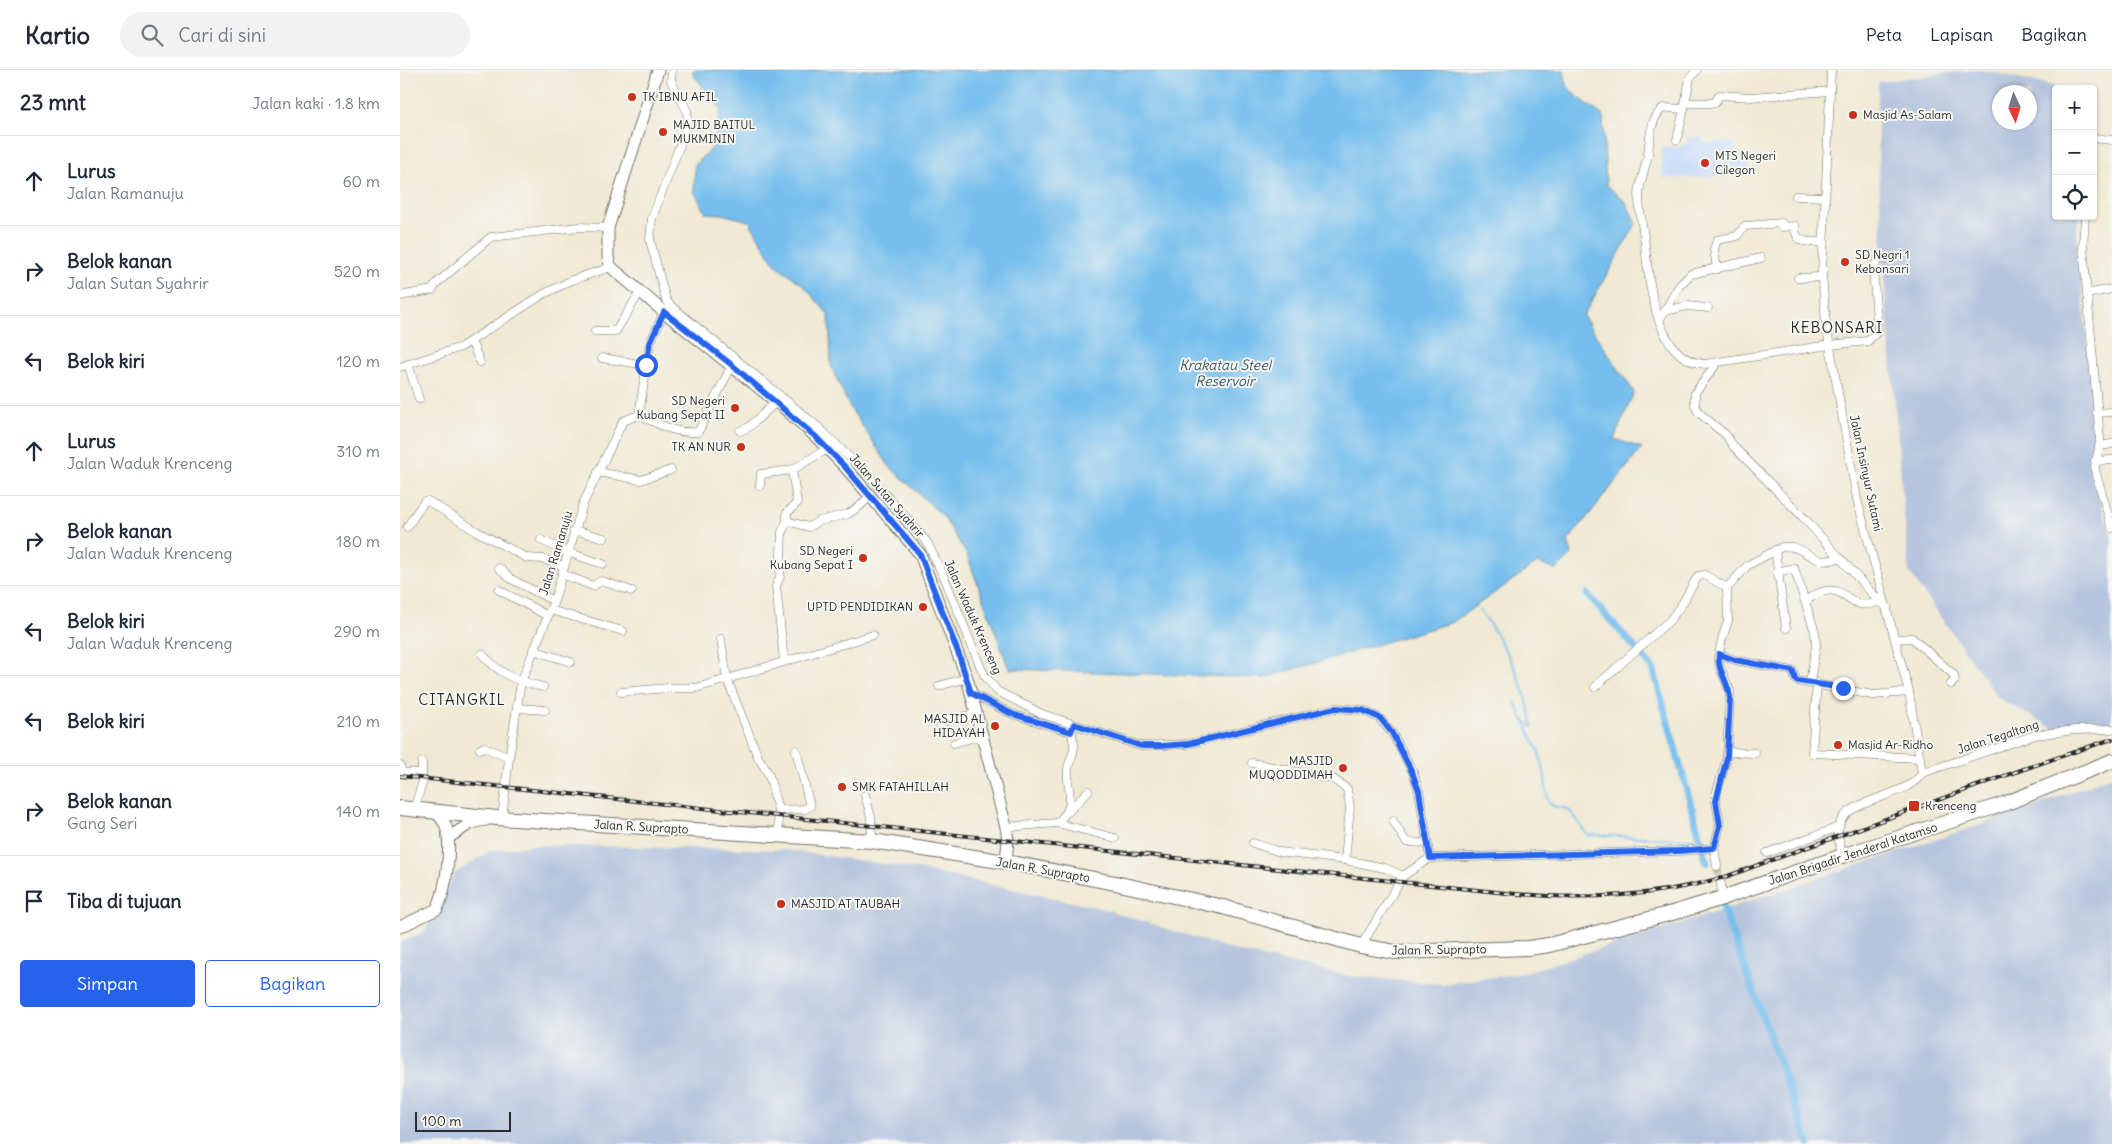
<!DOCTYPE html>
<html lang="id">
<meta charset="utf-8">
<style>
:root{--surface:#fff;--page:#f2f2f3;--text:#1f2937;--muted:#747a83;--line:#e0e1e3;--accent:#2563eb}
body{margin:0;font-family:Delius,sans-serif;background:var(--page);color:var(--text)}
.controls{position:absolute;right:15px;top:15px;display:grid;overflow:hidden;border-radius:5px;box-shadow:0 1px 4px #0004}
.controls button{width:45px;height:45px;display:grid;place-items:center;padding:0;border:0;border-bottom:1px solid var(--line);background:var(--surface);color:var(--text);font:25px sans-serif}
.compass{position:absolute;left:1592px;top:15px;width:45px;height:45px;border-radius:50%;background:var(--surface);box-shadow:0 1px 4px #0004;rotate:176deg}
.scale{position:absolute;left:15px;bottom:12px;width:96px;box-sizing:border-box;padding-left:5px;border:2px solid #2b2b2b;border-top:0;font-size:14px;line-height:18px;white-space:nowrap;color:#2b2b2b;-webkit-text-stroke:4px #f6f6f2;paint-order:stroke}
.stop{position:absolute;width:15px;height:15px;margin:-11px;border:4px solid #2563eb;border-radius:50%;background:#fff}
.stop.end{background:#2563eb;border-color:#fff;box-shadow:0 1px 5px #0008}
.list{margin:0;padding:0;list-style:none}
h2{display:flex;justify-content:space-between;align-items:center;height:65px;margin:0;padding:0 20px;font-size:21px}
h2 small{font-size:16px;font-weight:400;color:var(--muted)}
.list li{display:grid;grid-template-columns:32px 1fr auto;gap:15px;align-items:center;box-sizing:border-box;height:90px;padding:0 20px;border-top:1px solid var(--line)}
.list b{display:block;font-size:19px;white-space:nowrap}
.list p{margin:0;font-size:16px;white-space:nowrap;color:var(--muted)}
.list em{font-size:16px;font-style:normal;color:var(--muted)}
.actions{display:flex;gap:10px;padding:15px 20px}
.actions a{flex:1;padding:11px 0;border:1px solid var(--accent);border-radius:5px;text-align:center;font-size:18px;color:var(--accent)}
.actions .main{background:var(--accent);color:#fff}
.icon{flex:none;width:28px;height:28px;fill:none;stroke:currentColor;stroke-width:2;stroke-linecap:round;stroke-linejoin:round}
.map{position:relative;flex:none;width:1712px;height:1074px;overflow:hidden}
header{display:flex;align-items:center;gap:30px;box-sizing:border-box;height:70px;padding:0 25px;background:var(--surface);border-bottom:1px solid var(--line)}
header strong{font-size:24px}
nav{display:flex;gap:28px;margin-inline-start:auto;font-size:18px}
.search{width:350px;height:45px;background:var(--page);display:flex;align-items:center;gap:12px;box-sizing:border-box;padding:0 18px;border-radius:28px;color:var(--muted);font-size:19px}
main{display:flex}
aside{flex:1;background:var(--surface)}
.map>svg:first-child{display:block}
.built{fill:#c8dcf9}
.industrial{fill:#b6c5de;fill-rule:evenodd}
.water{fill:#75beed;stroke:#50748c}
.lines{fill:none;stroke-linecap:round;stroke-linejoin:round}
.stream{stroke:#75beed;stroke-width:2}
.canal{stroke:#75beed;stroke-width:7}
.street-tunnel{stroke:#c9c3b1;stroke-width:8;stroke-dasharray:8 4;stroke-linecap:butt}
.street-casing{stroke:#706e66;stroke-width:9}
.secondary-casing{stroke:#706e66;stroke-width:13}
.highway-casing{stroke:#706e66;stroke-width:16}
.street{stroke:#fff;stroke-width:8}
.secondary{stroke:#fff;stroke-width:11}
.highway{stroke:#fff;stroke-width:14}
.rail-casing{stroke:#2b2b2b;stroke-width:4}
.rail{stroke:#f6f6f2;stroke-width:2;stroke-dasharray:5.5;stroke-linecap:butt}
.route{stroke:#2563eb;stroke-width:6}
.poi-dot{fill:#c8321e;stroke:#f6f6f2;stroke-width:2}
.labels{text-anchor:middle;stroke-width:4;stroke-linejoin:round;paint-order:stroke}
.poi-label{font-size:12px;fill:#2b2b2b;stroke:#f6f6f2;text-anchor:start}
.street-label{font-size:12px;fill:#2b2b2b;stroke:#f6f6f2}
.water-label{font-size:14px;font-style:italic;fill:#415765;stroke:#f6f6f2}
.quarter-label{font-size:15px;letter-spacing:1px;fill:#2b2b2b;stroke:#f6f6f2}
</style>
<header>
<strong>Kartio</strong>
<div class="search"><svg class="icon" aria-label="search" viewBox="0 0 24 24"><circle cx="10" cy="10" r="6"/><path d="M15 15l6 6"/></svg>Cari di sini</div>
<nav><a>Peta</a><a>Lapisan</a><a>Bagikan</a></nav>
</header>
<main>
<aside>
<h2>23 mnt<small>Jalan kaki · 1.8 km</small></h2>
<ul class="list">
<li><svg class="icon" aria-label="ahead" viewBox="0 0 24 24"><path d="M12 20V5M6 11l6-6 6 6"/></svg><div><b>Lurus</b><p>Jalan Ramanuju</p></div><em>60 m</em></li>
<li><svg class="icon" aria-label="right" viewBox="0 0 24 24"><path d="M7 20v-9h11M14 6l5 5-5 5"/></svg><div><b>Belok kanan</b><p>Jalan Sutan Syahrir</p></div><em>520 m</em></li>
<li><svg class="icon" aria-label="left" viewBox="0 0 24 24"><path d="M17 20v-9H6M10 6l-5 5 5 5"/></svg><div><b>Belok kiri</b></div><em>120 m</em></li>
<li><svg class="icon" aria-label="ahead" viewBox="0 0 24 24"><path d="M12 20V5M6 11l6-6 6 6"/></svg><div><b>Lurus</b><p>Jalan Waduk Krenceng</p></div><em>310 m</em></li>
<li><svg class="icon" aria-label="right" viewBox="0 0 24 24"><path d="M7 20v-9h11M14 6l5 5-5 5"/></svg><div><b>Belok kanan</b><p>Jalan Waduk Krenceng</p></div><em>180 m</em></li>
<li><svg class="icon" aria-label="left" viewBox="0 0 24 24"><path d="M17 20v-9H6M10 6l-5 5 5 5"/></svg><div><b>Belok kiri</b><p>Jalan Waduk Krenceng</p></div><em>290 m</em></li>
<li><svg class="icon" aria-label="left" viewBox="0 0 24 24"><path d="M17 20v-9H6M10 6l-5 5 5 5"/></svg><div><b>Belok kiri</b></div><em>210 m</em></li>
<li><svg class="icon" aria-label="right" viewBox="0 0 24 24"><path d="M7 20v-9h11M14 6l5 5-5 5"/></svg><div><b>Belok kanan</b><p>Gang Seri</p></div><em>140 m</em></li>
<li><svg class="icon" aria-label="arrive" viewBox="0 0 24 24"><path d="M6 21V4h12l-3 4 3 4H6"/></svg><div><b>Tiba di tujuan</b></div></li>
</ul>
<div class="actions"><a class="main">Simpan</a><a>Bagikan</a></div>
</aside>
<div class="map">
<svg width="1712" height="1074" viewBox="0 0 1712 1074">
<rect width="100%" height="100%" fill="#f6f6f2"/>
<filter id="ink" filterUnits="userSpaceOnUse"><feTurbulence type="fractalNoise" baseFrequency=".02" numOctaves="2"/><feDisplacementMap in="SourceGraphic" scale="10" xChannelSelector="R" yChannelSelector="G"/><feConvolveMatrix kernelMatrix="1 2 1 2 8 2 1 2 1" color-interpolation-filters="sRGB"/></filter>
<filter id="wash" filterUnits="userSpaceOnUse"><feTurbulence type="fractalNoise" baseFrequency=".0096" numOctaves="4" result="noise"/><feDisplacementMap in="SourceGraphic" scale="20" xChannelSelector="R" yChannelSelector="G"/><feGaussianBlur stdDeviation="1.12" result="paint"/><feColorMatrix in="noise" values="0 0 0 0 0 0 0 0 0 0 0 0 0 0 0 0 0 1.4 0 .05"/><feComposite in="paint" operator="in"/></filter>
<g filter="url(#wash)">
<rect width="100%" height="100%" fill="#f0e9d3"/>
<polygon class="built" points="1302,66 1303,73 1334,72 1334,83 1348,82 1349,103 1317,107 1262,108 1261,77 1278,77 1287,73 1287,67"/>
<g class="industrial">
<path d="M1574 0H1583L1663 18 1656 19V146H1678L1677 164 1697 375 1690 399 1712 469V652L1707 654 1683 653 1656 660 1598 628 1509 502 1483 194 1478 81V12ZM1600 22H1630V52H1600Z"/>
<polygon points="1712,706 1712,1074 0,1074 0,873 24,862 55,803 90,781 133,775 385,780 518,799 704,839 843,883 955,907 1042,914 1123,903 1295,849 1628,739"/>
</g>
<polygon class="water" points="293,0 1164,0 1166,14 1174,24 1203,46 1206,115 1226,132 1236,154 1183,246 1234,322 1214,369 1242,378 1168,471 1172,485 1156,500 1137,493 1053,552 864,608 609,599 567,485 543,446 489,396 449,336 431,296 429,245 403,215 375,194 349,151 322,144 306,143 294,121 295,94 314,76 321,39 292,3"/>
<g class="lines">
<g class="stream">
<path d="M1080 540C1105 575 1126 613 1133 657L1123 649"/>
<polyline points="1115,632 1138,680 1144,701 1148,731 1153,736 1167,739 1173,744 1187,765 1292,769 1299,766"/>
</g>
<g class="canal">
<polyline points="1187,524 1253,598 1307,793"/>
<polyline points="1322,835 1409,1074"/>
</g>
</g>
</g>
<g filter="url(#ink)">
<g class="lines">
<polyline class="street-tunnel" points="1317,796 1321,814"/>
<defs>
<g id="street">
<path d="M272 0 271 11 287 41 288 54 252 148 250 170 266 230 270 235 417 356 474 411 527 472 545 509 581 598 585 606 597 621 642 644 741 676 788 674 935 638 962 640 979 648 992 663 1013 702 1019 721 1030 788 1279 781 1314 778 1320 756 1316 731V725L1327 687 1330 621 1320 597 1318 588 1322 569 1328 551 1327 518 1348 495 1382 477C1405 472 1414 501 1439 487"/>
<path d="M1297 0 1290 8 1284 39 1263 38C1250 49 1250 68 1248 84 1246 95 1242 106 1240 117 1237 133 1242 151 1244 167 1249 206 1253 291 1305 294L1429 275 1468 271 1478 261 1473 199 1478 190 1484 189"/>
<path d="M1431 0 1422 204 1426 254 1457 429 1509 622 1522 703C1507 730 1437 727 1438 763 1438 770 1441 778 1442 786"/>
<polyline points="1286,33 1315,33 1319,25 1351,27 1430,21"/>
<polyline points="1693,68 1712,70"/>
<polyline points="1277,70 1284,39"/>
<polyline points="1396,126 1425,127"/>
<path d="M1685 146 1683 177 1700 369C1700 380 1695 389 1695 400L1712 458"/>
<path d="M1317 199 1314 179 1317 170 1337 166 1345 156 1382 153V157L1395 156C1395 175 1409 172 1424 172"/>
<polyline points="1398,208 1422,207"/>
<polyline points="1687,224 1712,219"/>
<polyline points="0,226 32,220 38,212 91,167 179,157 208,158"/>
<polyline points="1265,241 1287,236 1308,238"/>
<polyline points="1260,249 1279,216 1291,204 1361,188"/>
<polyline points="195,261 216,261 240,222"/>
<polyline points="71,271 80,292"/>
<polyline points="202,288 246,295"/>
<polyline points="1317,293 1295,323 1295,335 1298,342 1326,365 1334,377 1402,446 1479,531 1487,537"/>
<polyline points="8,294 19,329"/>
<polyline points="0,297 61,277 142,225 172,210 211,197"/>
<polyline points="1697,343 1712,342"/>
<path d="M239 345C259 354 274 364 298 362L332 295"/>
<polyline points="340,361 349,357 376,332"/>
<polyline points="1700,376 1712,374"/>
<polyline points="1695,391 1712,390"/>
<polyline points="198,402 241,410 271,400"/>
<polyline points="360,416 361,404 392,400 427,379"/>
<polyline points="387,451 409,457 419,451 448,444 460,436 470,426"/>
<polyline points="7,457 24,432 28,431 76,461 127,488 143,489 163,496"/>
<polyline points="174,460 204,468"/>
<polyline points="141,470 167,482 203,494"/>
<polyline points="1375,480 1386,558"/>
<polyline points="99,498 111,509 154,531"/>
<polyline points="1377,502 1394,498 1415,562 1416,576 1410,612"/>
<polyline points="162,504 193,516 201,511 232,521"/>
<polyline points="99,520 148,546"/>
<path d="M1405 532C1411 527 1418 522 1426 521 1449 517 1450 544 1479 531"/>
<polyline points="150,540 223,561"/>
<polyline points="321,569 327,609 473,565"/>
<polyline points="1496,569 1512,568 1554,605 1555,610 1551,614"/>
<polyline points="133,580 171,592"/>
<path d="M82 584C101 605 115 611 143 617"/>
<polyline points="1319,584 1335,590 1393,601 1395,609 1398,611 1473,625 1509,622"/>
<polyline points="384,591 376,516 380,507 382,462 387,451 387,443 397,433 392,400"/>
<polyline points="1417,613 1412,683 1520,688"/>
<polyline points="539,616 567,608"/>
<polyline points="1195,617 1270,550 1282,534 1298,506 1305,505 1327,518"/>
<polyline points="221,622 268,618 296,618 327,609 358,687 369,705 378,740 379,765"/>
<polyline points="571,623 612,644 671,662"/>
<polyline points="118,638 145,640"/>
<polyline points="541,656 540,652 576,644"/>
<polyline points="554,673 582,665"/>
<polyline points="80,679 84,677 109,688"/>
<polyline points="1328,682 1355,683"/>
<polyline points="852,693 933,709 947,719 950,737 945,790 985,798 1003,806 1030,788"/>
<polyline points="0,695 2,703 21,703"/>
<polyline points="1522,703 1635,665 1675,660 1712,659"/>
<polyline points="465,725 471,747 472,771"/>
<polyline points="14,739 22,714 22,692"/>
<polyline points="378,740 405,739 410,736 396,680"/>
<polyline points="668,742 688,721"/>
<polyline points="102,749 109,688 121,612 154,531 183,434 223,351 239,345 250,273 264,242"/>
<polyline points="993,751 1006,772 1027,773"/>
<path d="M657 753C679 732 666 725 668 699 669 691 674 685 674 676 674 669 670 664 673 657"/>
<polyline points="606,757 657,753 715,768"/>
<polyline points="853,773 880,782 945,790"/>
<polyline points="1314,778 1317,796"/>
<polyline points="1367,783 1439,757"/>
<polyline points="1321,814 1322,828"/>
<polyline points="961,876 1003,806"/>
</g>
<g id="secondary">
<polyline points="258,0 208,158 208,188 211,197 264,242 384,338 416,367 446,398 520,484 567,608 606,757 608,770 606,792"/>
<polyline points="48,768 71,753 86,750"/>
<path d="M0 857 37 839C46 821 53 773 45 754 43 750 39 746 36 742"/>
</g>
<polyline id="highway" points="0,738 97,748 472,771 606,792 715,813 823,837 961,876 995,882 1129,878 1149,875 1276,842 1322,828 1442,786 1604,734 1712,691"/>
</defs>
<use href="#street" class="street-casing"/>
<use href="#secondary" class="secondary-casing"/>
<use href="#highway" class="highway-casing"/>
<use href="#street" class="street"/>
<use href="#secondary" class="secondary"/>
<use href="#highway" class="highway"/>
<defs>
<path id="rail" d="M0 706 1106 823C1180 830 1252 828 1325 807L1621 700 1712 669"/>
</defs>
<use href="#rail" class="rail-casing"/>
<use href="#rail" class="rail"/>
</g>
</g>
<g class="lines" filter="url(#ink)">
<path class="route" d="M246 295 250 273 264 242 332 295 416 367 446 398 520 484 559 585 571 623 612 644 671 662 674 654 741 676H760L788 674 935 638 962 640 980 648 992 663 1012 702 1019 721 1030 788 1279 781 1314 778 1320 756 1316 731 1327 687 1330 629C1330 613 1316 600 1319 584L1335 590 1393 601 1395 609 1398 611 1443 618"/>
</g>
<g class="poi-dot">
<circle cx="232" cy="27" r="5"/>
<circle cx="1453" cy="45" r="5"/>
<circle cx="263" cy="62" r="5"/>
<circle cx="1305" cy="93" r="5"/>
<circle cx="1445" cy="192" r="5"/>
<circle cx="335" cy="338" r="5"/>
<circle cx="341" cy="377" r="5"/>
<circle cx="463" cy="488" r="5"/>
<circle cx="523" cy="537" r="5"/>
<circle cx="595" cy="656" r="5"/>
<circle cx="1438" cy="675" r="5"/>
<circle cx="943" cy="698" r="5"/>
<circle cx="442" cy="717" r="5"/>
<rect x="1508" y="730" width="12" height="12" rx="2.5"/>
<circle cx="381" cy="834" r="5"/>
</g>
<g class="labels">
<g class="poi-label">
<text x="242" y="31">TK IBNU AFIL</text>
<text x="1463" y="49">Masjid As-Salam</text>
<text x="273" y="59">MAJID BAITUL<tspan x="273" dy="14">MUKMININ</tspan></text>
<text x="1315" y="90">MTS Negeri<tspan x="1315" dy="14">Cilegon</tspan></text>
<text x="1455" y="189">SD Negri 1<tspan x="1455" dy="14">Kebonsari</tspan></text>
<text x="325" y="335" text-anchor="end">SD Negeri<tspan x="325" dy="14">Kubang Sepat II</tspan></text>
<text x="331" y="381" text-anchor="end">TK AN NUR</text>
<text x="453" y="485" text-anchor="end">SD Negeri<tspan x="453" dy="14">Kubang Sepat I</tspan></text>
<text x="513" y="541" text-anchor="end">UPTD PENDIDIKAN</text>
<text x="585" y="653" text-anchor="end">MASJID AL<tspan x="585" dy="14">HIDAYAH</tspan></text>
<text x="1448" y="679">Masjid Ar-Ridho</text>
<text x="933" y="695" text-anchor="end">MASJID<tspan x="933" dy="14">MUQODDIMAH</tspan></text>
<text x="452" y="721">SMK FATAHILLAH</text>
<text x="1525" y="740">Krenceng</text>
<text x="391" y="838">MASJID AT TAUBAH</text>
</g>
<g class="street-label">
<text transform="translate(1466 403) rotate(78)" y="4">Jalan Insinyur Sutami</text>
<text transform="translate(487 426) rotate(49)" y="4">Jalan Sutan Syahrir</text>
<text transform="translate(156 483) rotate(-73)" y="4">Jalan Ramanuju</text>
<text transform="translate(573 547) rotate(66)" y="4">Jalan Waduk Krenceng</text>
<text transform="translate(1598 667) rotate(-18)" y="4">Jalan Tegaltong</text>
<text transform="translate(241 757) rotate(3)" y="4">Jalan R. Suprapto</text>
<text transform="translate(1453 784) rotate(-18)" y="4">Jalan Brigadir Jenderal Katamso</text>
<text transform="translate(643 800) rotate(10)" y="4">Jalan R. Suprapto</text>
<text transform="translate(1039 880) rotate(-1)" y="4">Jalan R. Suprapto</text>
</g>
<g class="water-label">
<text x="825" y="300">Krakatau Steel<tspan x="825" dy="16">Reservoir</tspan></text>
</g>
<g class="quarter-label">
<text x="1437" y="263">KEBONSARI</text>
<text x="62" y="635">CITANGKIL</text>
</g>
</g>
</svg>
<div class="controls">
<button>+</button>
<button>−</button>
<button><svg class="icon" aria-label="locate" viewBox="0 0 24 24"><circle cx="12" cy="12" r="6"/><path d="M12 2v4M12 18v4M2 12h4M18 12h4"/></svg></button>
</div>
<svg class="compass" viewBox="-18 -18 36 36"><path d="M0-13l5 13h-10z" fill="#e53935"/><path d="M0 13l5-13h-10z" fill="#747a83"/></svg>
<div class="scale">100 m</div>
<div class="stop" style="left:246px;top:295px"></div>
<div class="stop end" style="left:1443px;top:618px"></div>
</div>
</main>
